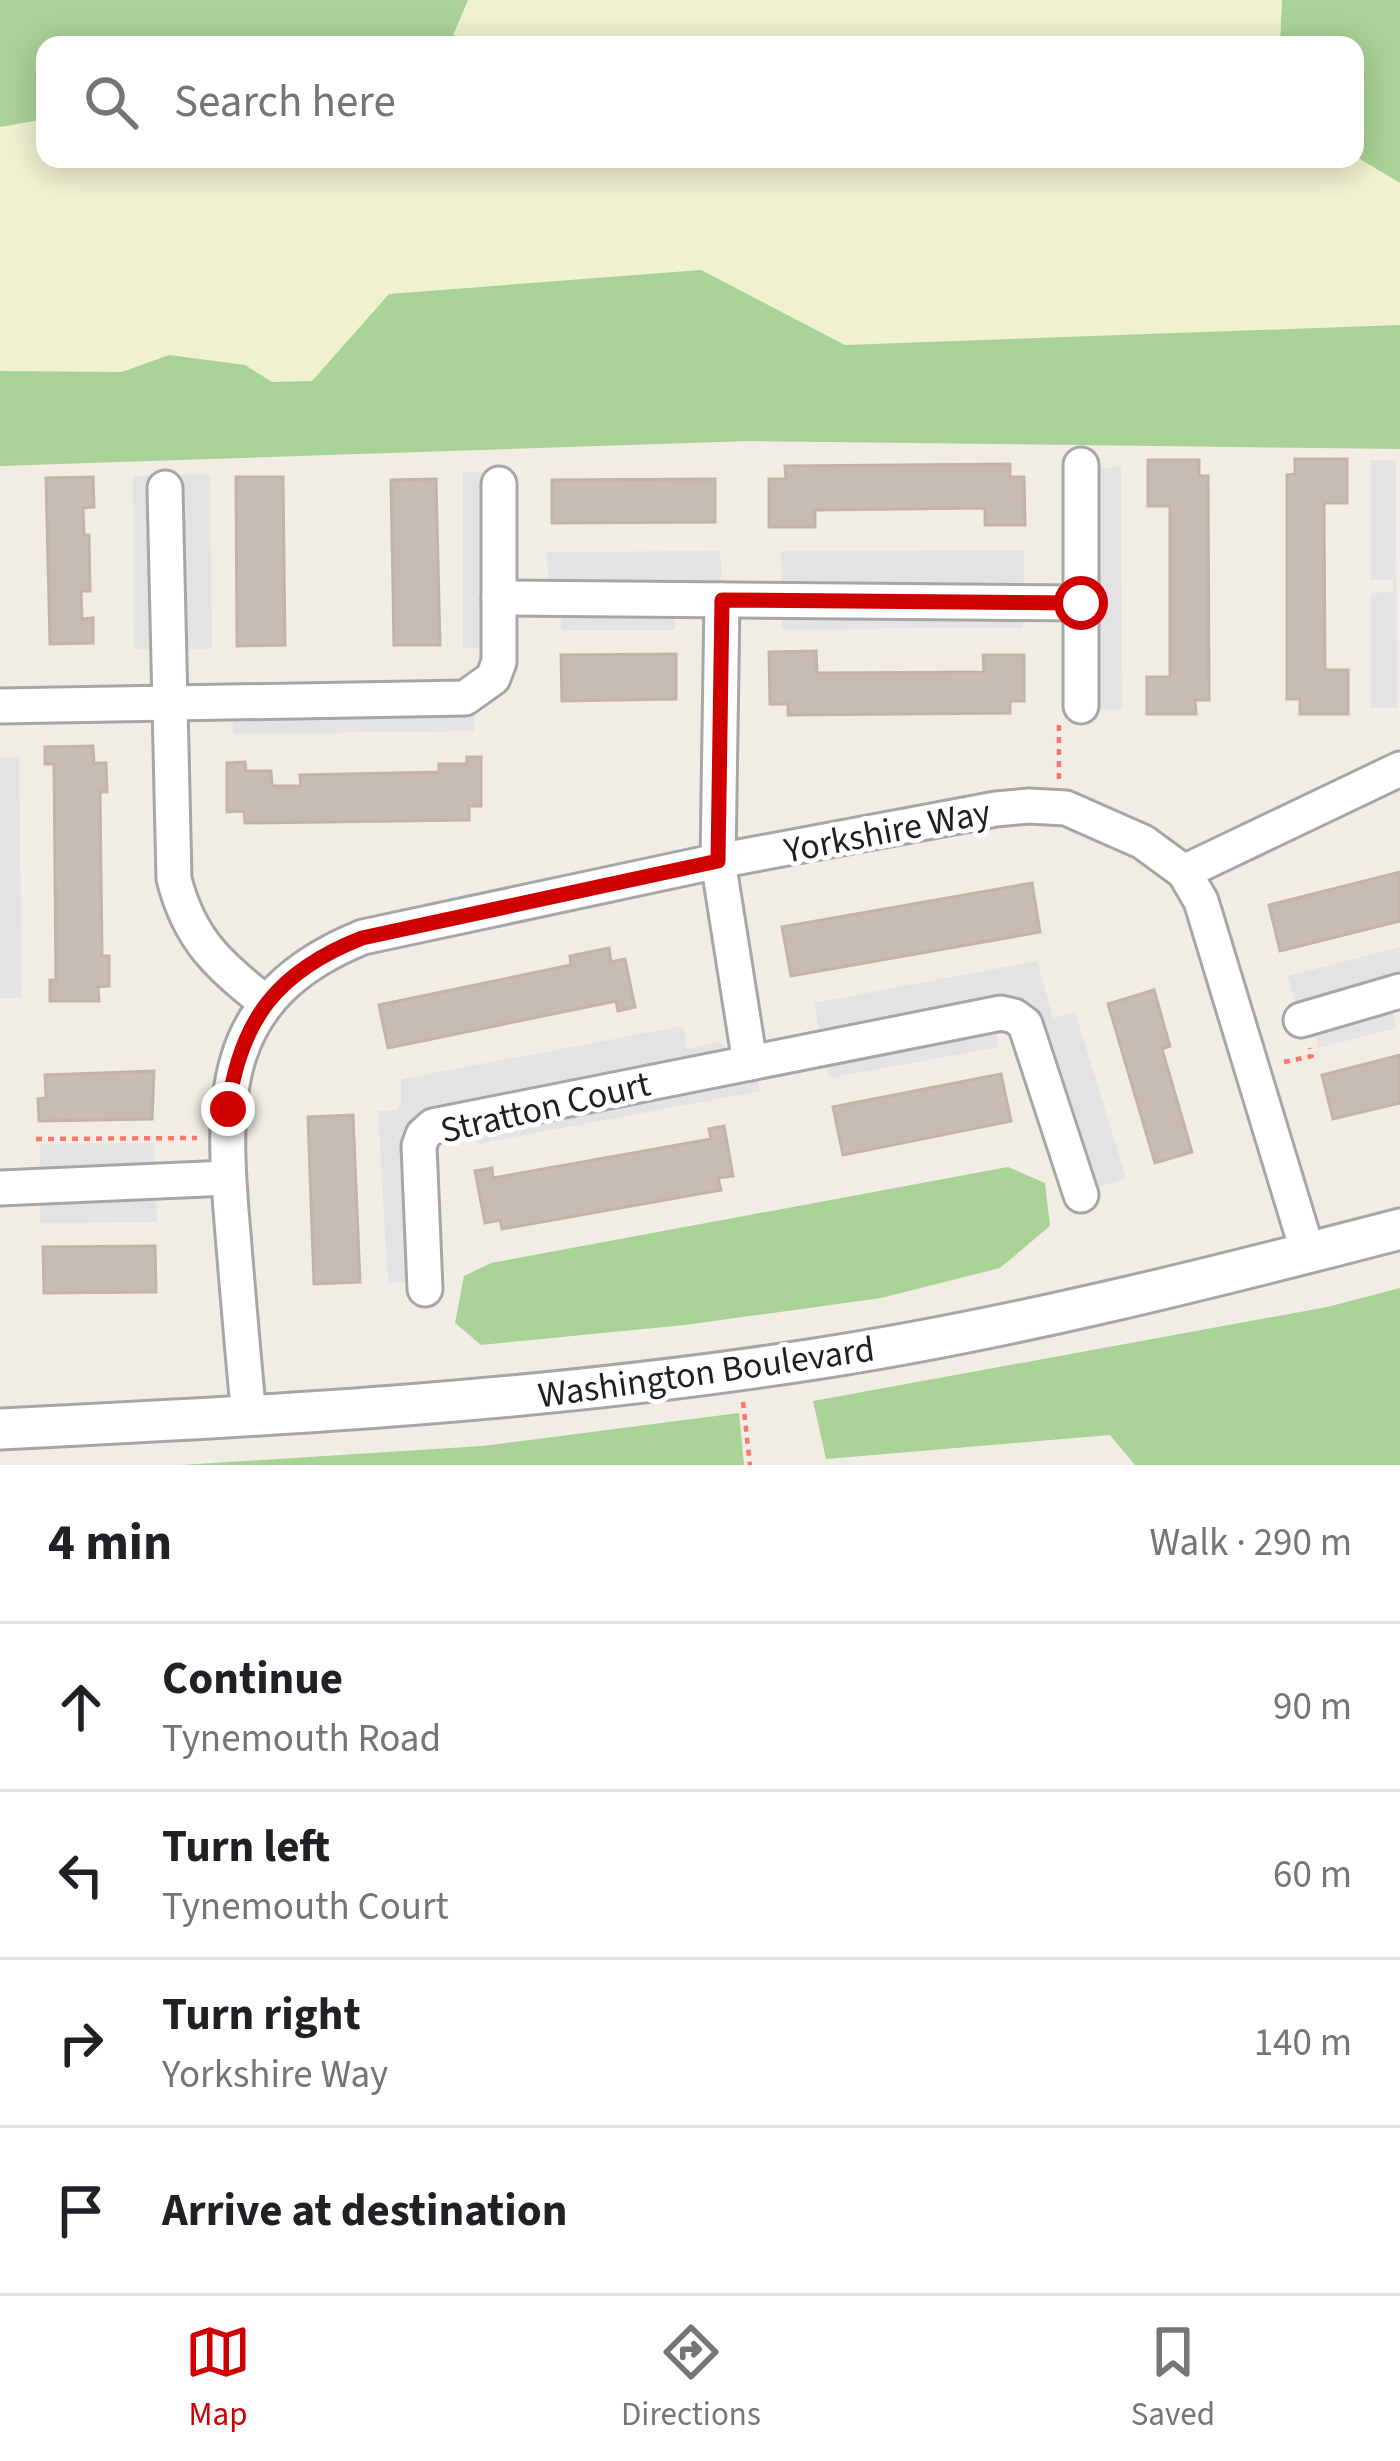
<!DOCTYPE html>
<meta charset="utf-8">
<style>
:root{--surface:#fff;--page:#f6f6f6;--text:#202124;--muted:#757577;--line:#e0e0e0;--accent:#cf0001}
body{margin:0;font-family:"Source Sans 3",sans-serif;background:var(--page);color:var(--text)}
.stop{position:absolute;width:36px;height:36px;margin:-27px;border:9px solid #cf0001;border-radius:50%;background:#fff}
.stop.end{background:#cf0001;border-color:#fff;box-shadow:0 3px 12px #0008}
.list{margin:0;padding:0;list-style:none}
h2{display:flex;justify-content:space-between;align-items:center;height:156px;margin:0;padding:0 48px;font-size:51px}
h2 small{font-size:39px;font-weight:400;color:var(--muted)}
.list li{display:grid;grid-template-columns:78px 1fr auto;gap:36px;align-items:center;box-sizing:border-box;height:168px;padding:0 48px;border-top:3px solid var(--line)}
.list b{display:block;font-size:45px;white-space:nowrap}
.list p{margin:0;font-size:39px;white-space:nowrap;color:var(--muted)}
.list em{font-size:39px;font-style:normal;color:var(--muted)}
.icon{flex:none;width:66px;height:66px;fill:none;stroke:currentColor;stroke-width:2;stroke-linecap:round;stroke-linejoin:round}
.map{position:relative;flex:none;width:1400px;height:1465px;overflow:hidden}
.search{position:absolute;background:var(--surface);box-shadow:0 6px 30px #0003;left:36px;right:36px;top:36px;height:132px;display:flex;align-items:center;gap:30px;box-sizing:border-box;padding:0 42px;border-radius:24px;color:var(--muted);font-size:45px}
.sheet{height:828px;background:var(--surface)}
nav{display:flex;justify-content:space-around;align-items:center;box-sizing:border-box;height:168px;border-top:3px solid var(--line);background:var(--surface);font-size:33px;color:var(--muted)}
nav a{display:grid;justify-items:center;gap:6px}
nav .on{color:var(--accent)}
.map>svg:first-child{display:block}
.farmland{fill:#eff1cf}
.forest{fill:#a9d396}
.parking{fill:#e3e3e3}
.building{fill:#c6bcb4;stroke:#c4b3a6;stroke-width:3}
.lines{fill:none;stroke-linecap:round;stroke-linejoin:round}
.minor-casing{stroke:#a6a6a6;stroke-width:39}
.tertiary-casing{stroke:#a6a6a6;stroke-width:45}
.path{stroke:#ff7668;stroke-width:4.5;stroke-dasharray:6 6;stroke-linecap:butt}
.minor{stroke:#fff;stroke-width:33}
.tertiary{stroke:#fff;stroke-width:39}
.route{stroke:#cf0001;stroke-width:15}
.labels{text-anchor:middle;stroke-width:10;stroke-linejoin:round;paint-order:stroke}
.street-label{font-size:36px;fill:#1f1f1f;stroke:#fff}
</style>
<div class="map">
<svg width="1400" height="1465" viewBox="0 0 1400 1465">
<rect width="100%" height="100%" fill="#f1ede5"/>
<g class="farmland">
<polygon points="468,0 1282,0 1280,45 449,45"/>
<polygon points="45,119 45,159 1042,159 1049,168 1116,159 1355,156 1400,183 1400,325 845,345 701,270 389,294 312,381 272,382 245,365 169,355 122,372 0,371 0,127"/>
</g>
<g class="forest">
<polygon points="0,0 468,0 449,45 45,45 45,119 0,127"/>
<polygon points="1282,0 1400,0 1400,183 1355,156 1355,45 1280,45"/>
<polygon points="701,270 845,345 1400,325 1400,449 749,441 0,466 0,371 122,372 169,355 245,365 272,382 312,381 389,294"/>
<polygon points="1008,1167 1045,1183 1050,1226 1000,1268 881,1298 685,1325 481,1345 455,1323 464,1276 491,1263"/>
<polygon points="1400,1288 1400,1465 1135,1465 1110,1435 826,1459 813,1401 1327,1307"/>
<polygon points="739,1413 744,1465 181,1465 482,1446"/>
</g>
<g class="parking">
<polygon points="1371,460 1396,460 1397,708 1371,708 1371,593 1393,592 1393,580 1371,580"/>
<polygon points="1121,467 1122,709 1098,709 1097,468"/>
<polygon points="463,472 486,472 487,647 463,648"/>
<polygon points="210,475 212,649 134,649 133,476"/>
<polygon points="1024,550 1023,628 782,629 781,551"/>
<polygon points="720,551 722,575 704,608 675,608 675,630 561,630 561,608 548,575 547,552"/>
<polygon points="474,704 474,731 233,734 232,707"/>
<polygon points="0,757 19,757 22,998 0,998"/>
<polygon points="1400,947 1400,1003 1391,1006 1397,1028 1318,1048 1313,1026 1302,1028 1288,976"/>
<polygon points="1037,961 1053,1018 1075,1012 1126,1178 1073,1195 1020,1032 994,1025 999,1047 829,1078 814,1003"/>
<polygon points="683,1026 687,1049 719,1042 756,1069 760,1091 477,1144 472,1123 434,1144 444,1280 388,1283 378,1111 396,1110 401,1104 401,1079"/>
<polygon points="154,1143 157,1222 40,1223 40,1144"/>
</g>
<g class="building">
<polygon points="1295,459 1347,459 1347,503 1324,503 1325,670 1348,670 1348,714 1300,714 1300,699 1287,699 1287,475 1295,474"/>
<polygon points="1148,460 1199,460 1199,476 1208,476 1209,700 1195,700 1196,714 1147,714 1147,677 1170,677 1170,506 1148,506"/>
<polygon points="1010,464 1010,477 1024,477 1025,525 985,525 985,508 815,510 815,527 769,527 769,479 786,479 785,466"/>
<polygon points="93,477 94,507 83,508 84,535 89,535 90,591 81,591 82,619 93,618 93,643 50,644 46,478"/>
<polygon points="236,477 283,477 285,645 237,646"/>
<polygon points="436,479 440,645 394,645 391,480"/>
<polygon points="715,479 715,522 552,523 552,480"/>
<polygon points="816,651 817,673 984,672 983,655 1024,655 1024,701 1010,701 1010,713 788,715 788,704 770,704 769,652"/>
<polygon points="676,654 676,699 562,701 561,655"/>
<polygon points="93,746 94,763 106,763 107,792 100,792 102,956 109,956 109,986 98,987 99,1001 50,1001 50,980 56,980 54,764 45,764 45,747"/>
<polygon points="467,757 481,757 481,806 469,806 469,820 245,823 244,811 227,812 227,763 245,762 246,771 271,771 272,786 301,786 300,775 439,772 439,764 467,764"/>
<polygon points="1400,872 1400,921 1280,951 1269,905"/>
<polygon points="1032,883 1040,932 791,976 782,927"/>
<polygon points="609,948 611,962 625,959 635,1007 618,1011 616,1001 388,1048 379,1005 571,965 570,956"/>
<polygon points="1154,990 1170,1046 1162,1049 1192,1152 1155,1163 1108,1004"/>
<polygon points="1400,1055 1400,1103 1333,1119 1322,1075"/>
<polygon points="154,1071 152,1119 39,1121 38,1099 46,1098 45,1075"/>
<polygon points="1001,1074 1011,1121 843,1155 833,1107"/>
<polygon points="353,1115 360,1282 314,1284 308,1117"/>
<polygon points="724,1126 733,1176 718,1178 721,1190 502,1229 500,1220 485,1223 475,1171 492,1168 493,1178 711,1139 709,1129"/>
<polygon points="155,1246 156,1292 44,1293 43,1247"/>
</g>
<g class="lines">
<defs>
<g id="minor">
<polyline points="1081,465 1081,706"/>
<path d="M165 488 174 879C190 941 218 964 266 1003"/>
<polyline points="499,598 1081,603"/>
<polyline points="722,600 718,861 750,1063"/>
<polyline points="0,706 465,698 493,678 499,662 499,484"/>
<polyline points="1184,872 1400,769"/>
<polyline points="1301,1020 1400,991"/>
<polyline points="0,1188 228,1178"/>
<polyline points="425,1289 419,1146 423,1135 433,1126 1001,1013 1014,1016 1025,1024 1081,1195"/>
<path d="M249 1417C243 1356 238 1295 233 1234 221 1098 217 996 363 937L718 861 996 809 1029 806 1066 808 1143 842 1184 872 1201 901 1308 1253"/>
</g>
<path id="tertiary" d="M0 1429C273 1416 544 1401 815 1359 1010 1329 1208 1279 1400 1229"/>
</defs>
<use href="#minor" class="minor-casing"/>
<use href="#tertiary" class="tertiary-casing"/>
<g class="path">
<polyline points="1059,779 1059,724"/>
<polyline points="1284,1062 1312,1056 1310,1048"/>
<polyline points="36,1139 197,1138"/>
<polyline points="743,1402 750,1465"/>
</g>
<use href="#minor" class="minor"/>
<use href="#tertiary" class="tertiary"/>
</g>
<g class="lines">
<path class="route" d="M228 1109C240 1019 278 971 362 938L718 861 722 600 1081 603"/>
</g>
<g class="labels">
<g class="street-label">
<text transform="translate(887 830) rotate(-11)" y="13">Yorkshire Way</text>
<text transform="translate(545 1106) rotate(-13)" y="13">Stratton Court</text>
<text transform="translate(706 1371) rotate(-8)" y="13">Washington Boulevard</text>
</g>
</g>
</svg>
<div class="stop" style="left:1081px;top:603px"></div>
<div class="stop end" style="left:228px;top:1109px"></div>
<div class="search"><svg class="icon" aria-label="search" viewBox="0 0 24 24"><circle cx="10" cy="10" r="6"/><path d="M15 15l6 6"/></svg>Search here</div>
</div>
<section class="sheet">
<h2>4 min<small>Walk · 290 m</small></h2>
<ul class="list">
<li><svg class="icon" aria-label="ahead" viewBox="0 0 24 24"><path d="M12 20V5M6 11l6-6 6 6"/></svg><div><b>Continue</b><p>Tynemouth Road</p></div><em>90 m</em></li>
<li><svg class="icon" aria-label="left" viewBox="0 0 24 24"><path d="M17 20v-9H6M10 6l-5 5 5 5"/></svg><div><b>Turn left</b><p>Tynemouth Court</p></div><em>60 m</em></li>
<li><svg class="icon" aria-label="right" viewBox="0 0 24 24"><path d="M7 20v-9h11M14 6l5 5-5 5"/></svg><div><b>Turn right</b><p>Yorkshire Way</p></div><em>140 m</em></li>
<li><svg class="icon" aria-label="arrive" viewBox="0 0 24 24"><path d="M6 21V4h12l-3 4 3 4H6"/></svg><div><b>Arrive at destination</b></div></li>
</ul>
</section>
<nav>
<a class="on"><svg class="icon" aria-label="map" viewBox="0 0 24 24"><path d="M3 6l6-2 6 2 6-2v14l-6 2-6-2-6 2zM9 4v14M15 6v14"/></svg>Map</a>
<a><svg class="icon" aria-label="directions" viewBox="0 0 24 24"><path d="M12 3l9 9-9 9-9-9zM9 14v-3h6M13 9l2 2-2 2"/></svg>Directions</a>
<a><svg class="icon" aria-label="saved" viewBox="0 0 24 24"><path d="M7 4h10v16l-5-4-5 4z"/></svg>Saved</a>
</nav>
